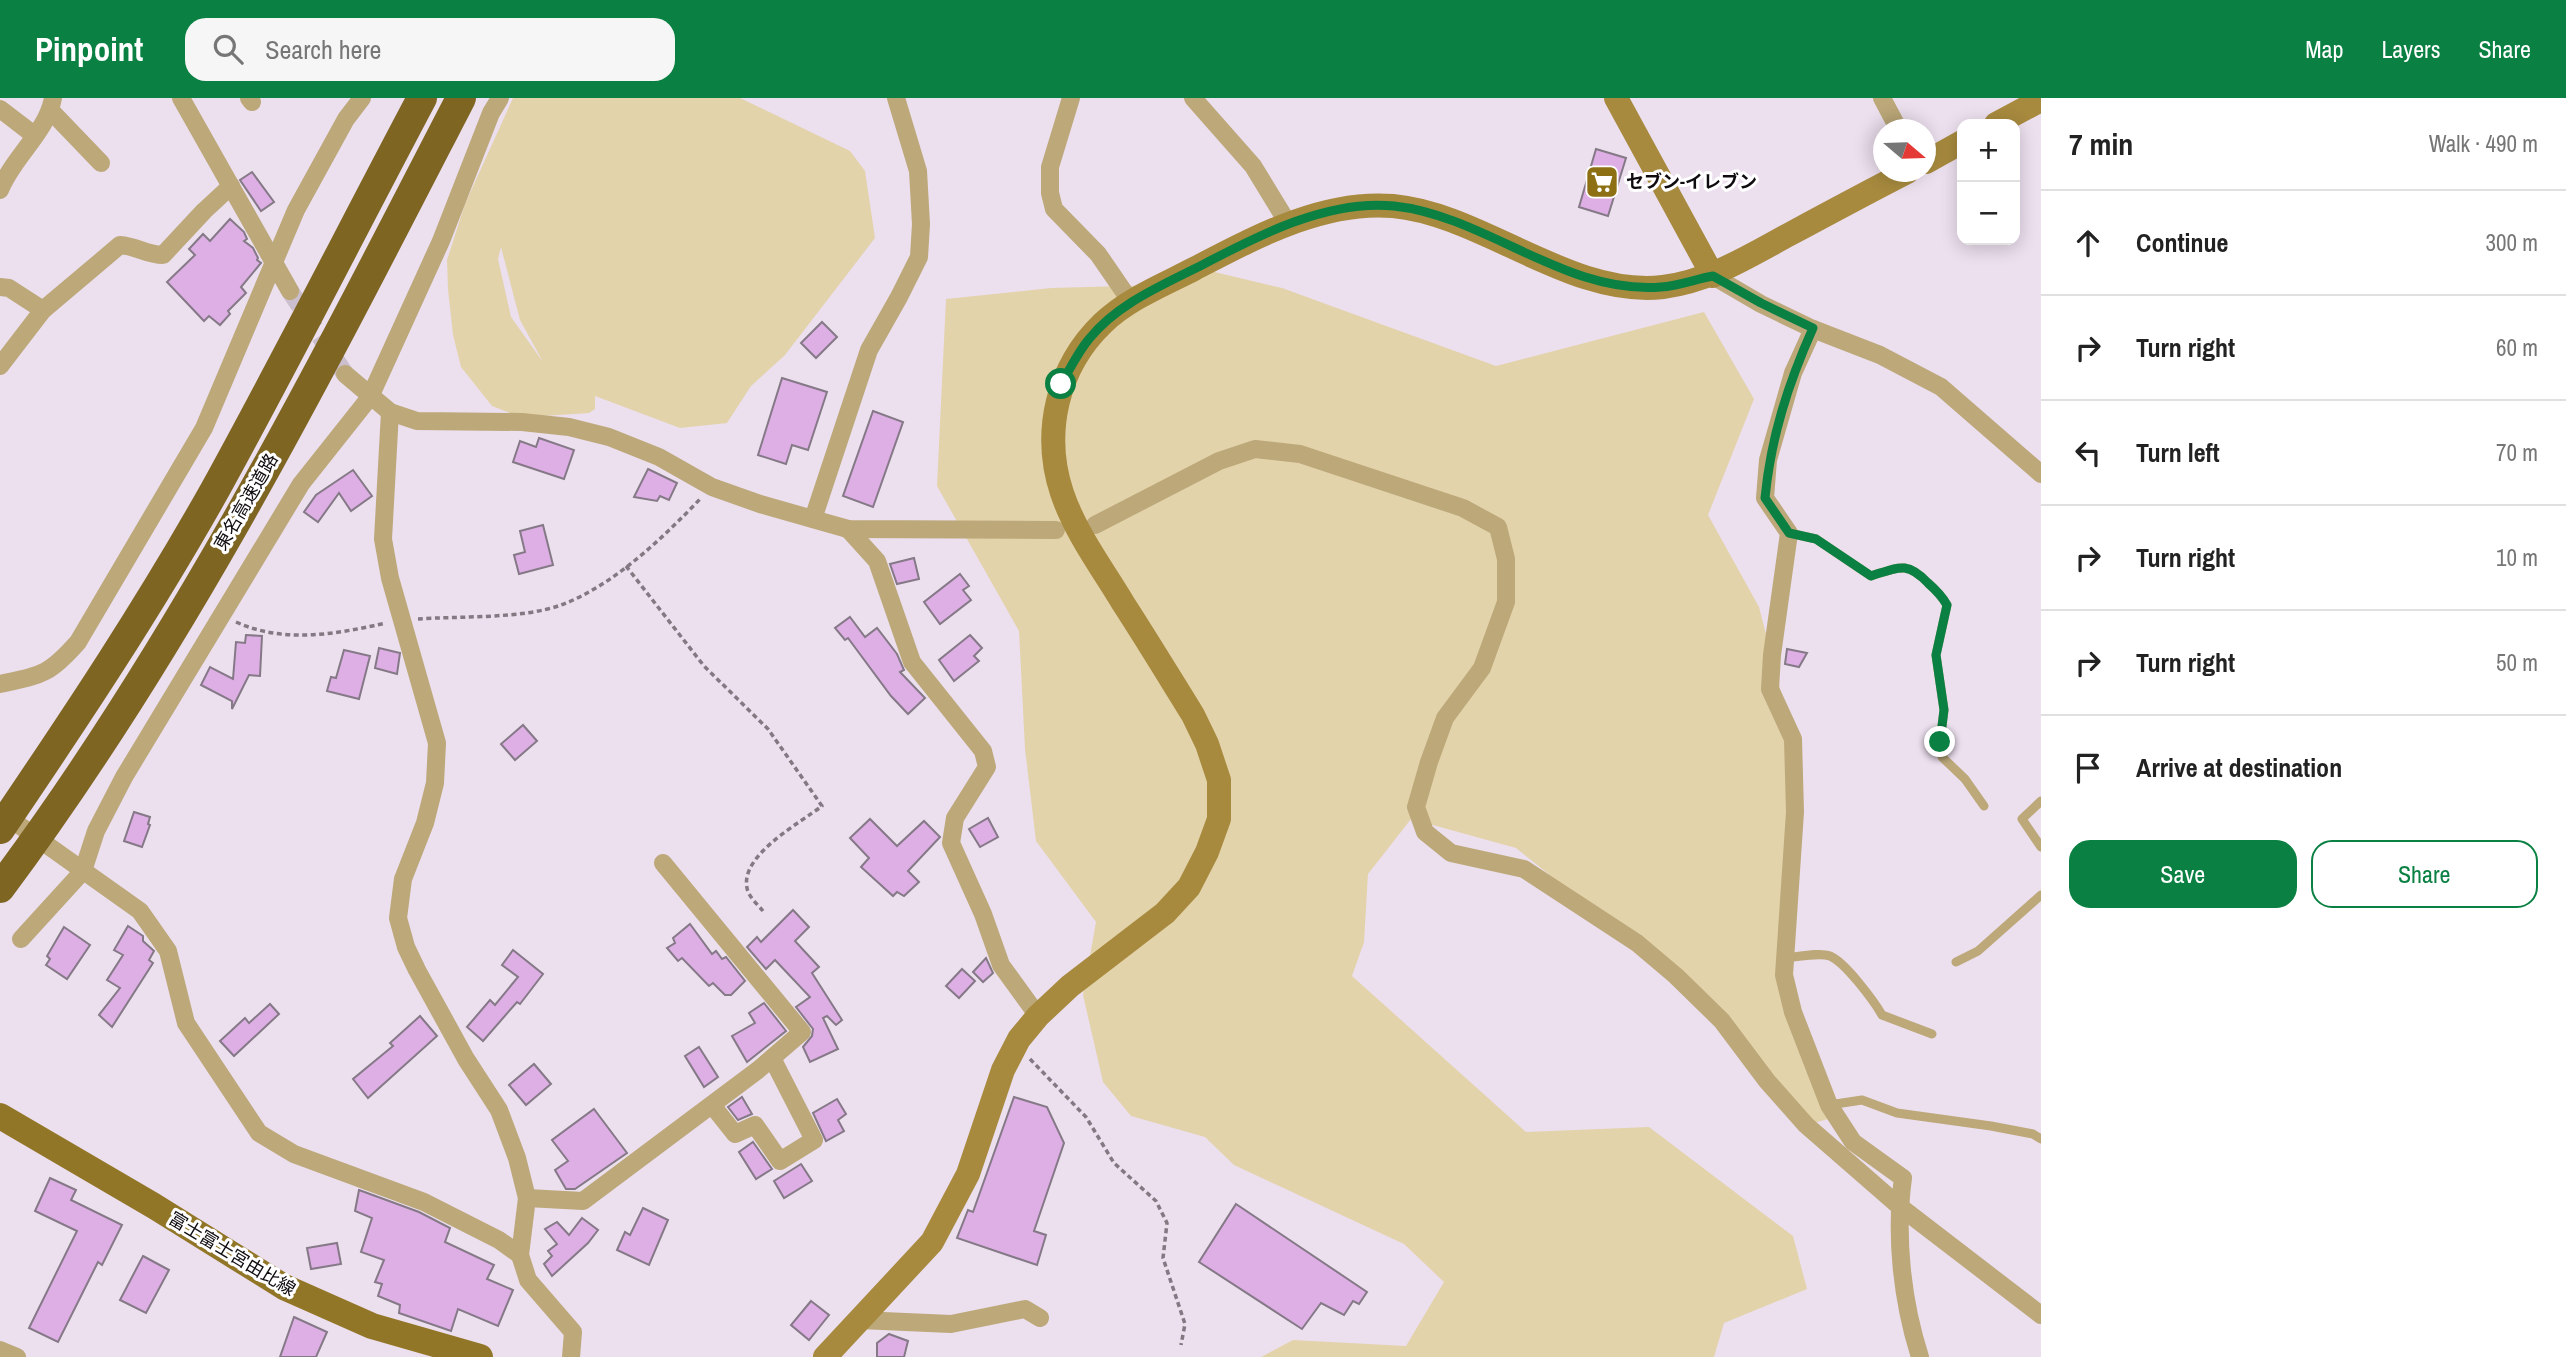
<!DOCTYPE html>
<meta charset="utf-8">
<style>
:root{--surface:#fff;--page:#f6f6f6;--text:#222;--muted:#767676;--line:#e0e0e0;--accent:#0b8043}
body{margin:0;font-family:"Archivo Narrow","Noto Sans JP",sans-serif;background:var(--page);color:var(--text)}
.controls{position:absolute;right:21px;top:21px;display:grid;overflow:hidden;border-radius:14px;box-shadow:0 4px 18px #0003}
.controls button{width:63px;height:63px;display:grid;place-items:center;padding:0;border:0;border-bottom:2px solid var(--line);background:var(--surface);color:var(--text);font:35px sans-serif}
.compass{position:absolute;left:1873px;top:21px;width:63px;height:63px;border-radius:50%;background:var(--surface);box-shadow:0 4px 18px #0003;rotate:109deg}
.stop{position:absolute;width:21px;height:21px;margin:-16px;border:5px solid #0b8043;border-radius:50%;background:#fff}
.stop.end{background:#0b8043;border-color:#fff;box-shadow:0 2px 7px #0008}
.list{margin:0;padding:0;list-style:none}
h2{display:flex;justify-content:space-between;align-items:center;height:91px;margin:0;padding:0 28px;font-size:30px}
h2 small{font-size:23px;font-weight:400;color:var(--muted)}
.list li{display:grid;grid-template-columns:46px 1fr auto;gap:21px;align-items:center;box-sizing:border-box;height:105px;padding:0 28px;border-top:2px solid var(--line)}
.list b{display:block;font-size:26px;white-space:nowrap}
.list em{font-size:23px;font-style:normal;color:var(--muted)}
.actions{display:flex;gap:14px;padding:21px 28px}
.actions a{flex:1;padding:16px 0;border:2px solid var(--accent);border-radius:21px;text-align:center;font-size:24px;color:var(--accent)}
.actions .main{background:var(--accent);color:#fff}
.icon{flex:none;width:38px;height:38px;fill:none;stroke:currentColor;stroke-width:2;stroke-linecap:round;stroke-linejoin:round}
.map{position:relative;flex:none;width:2041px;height:1259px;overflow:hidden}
header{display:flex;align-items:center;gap:42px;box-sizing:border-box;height:98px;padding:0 35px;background:var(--accent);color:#fff}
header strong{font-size:33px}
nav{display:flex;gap:38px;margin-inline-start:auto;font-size:24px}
.search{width:490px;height:63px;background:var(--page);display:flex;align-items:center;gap:18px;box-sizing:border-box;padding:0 24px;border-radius:21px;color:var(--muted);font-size:26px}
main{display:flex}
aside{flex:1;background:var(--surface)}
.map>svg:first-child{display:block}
.green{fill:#e3d3ab;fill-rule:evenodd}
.building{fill:#deafe5;stroke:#857987;stroke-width:2}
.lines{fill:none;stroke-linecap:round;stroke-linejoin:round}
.street-tunnel{stroke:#cbbfcd;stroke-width:18;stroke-dasharray:18 9;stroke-linecap:butt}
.path{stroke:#827983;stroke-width:3.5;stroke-dasharray:5 3.5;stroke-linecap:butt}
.lane{stroke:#bca879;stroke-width:9}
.street{stroke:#bca879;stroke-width:18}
.secondary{stroke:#a78a3e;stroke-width:24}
.primary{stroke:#927627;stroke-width:26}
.highway{stroke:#7e6522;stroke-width:30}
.route{stroke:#0b8043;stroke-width:9}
.labels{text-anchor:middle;stroke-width:6;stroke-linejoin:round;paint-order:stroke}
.poi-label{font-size:18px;font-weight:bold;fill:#0f0b0f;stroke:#fff;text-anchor:start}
.street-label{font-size:18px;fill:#0f0b0f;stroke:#fff}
</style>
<header>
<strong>Pinpoint</strong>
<div class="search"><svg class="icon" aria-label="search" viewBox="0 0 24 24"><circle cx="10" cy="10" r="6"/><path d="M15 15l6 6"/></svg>Search here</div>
<nav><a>Map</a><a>Layers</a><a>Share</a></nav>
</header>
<main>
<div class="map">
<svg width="2041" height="1259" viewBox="0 0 2041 1259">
<rect width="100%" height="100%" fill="#ecdfee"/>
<g class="green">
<path d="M513 0H740L850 53 865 73 875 140 785 257 751 288 727 325 680 330 595 298V311L589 315 528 319 510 315 492 308 461 269 453 237 448 191 447 162 465 106ZM501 149 520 222 543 264 511 219 498 161Z"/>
<polygon points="1202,171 1282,190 1496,268 1704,214 1754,301 1708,417 1759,509 1793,641 1793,914 1832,1020 1806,1027 1649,856 1516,750 1411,721 1368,776 1364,844 1352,878 1526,1034 1649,1029 1793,1138 1807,1191 1724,1225 1714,1259 1261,1259 1293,1242 1406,1248 1444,1184 1404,1146 1234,1067 1205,1039 1131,1018 1103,984 1083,897 1096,824 1036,743 1025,651 1019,533 937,388 946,201 1051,190 1161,187"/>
</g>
<g class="building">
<polygon points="1596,51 1626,60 1608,118 1579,109"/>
<polygon points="252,74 274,104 261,113 240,82"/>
<polygon points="230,121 244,134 247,141 244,143 253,150 258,160 257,162 261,165 241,189 246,195 228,213 230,216 220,227 209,218 204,223 167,184 195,157 189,151 203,136 210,143"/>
<polygon points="822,224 837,239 816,260 801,245"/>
<polygon points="782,280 827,294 808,352 792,347 786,366 758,357"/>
<polygon points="873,313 903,324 873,409 843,398"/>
<polygon points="539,340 574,352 564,381 513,364 520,343 536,349"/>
<polygon points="648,371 677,385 669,402 660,398 657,403 634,399"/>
<polygon points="353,372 372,398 351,413 339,395 318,424 304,414 316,397"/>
<polygon points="543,427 553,467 519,476 514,457 525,454 520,433"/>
<polygon points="914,460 919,481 897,486 890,466"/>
<polygon points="960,476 969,488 963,492 971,502 940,526 924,504"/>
<polygon points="850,519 865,539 877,530 897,556 904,572 900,574 925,600 908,616 891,598 848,540 845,542 835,530"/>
<polygon points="246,537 262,538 260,578 249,577 232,611 232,603 201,587 210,569 233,581 236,544 245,545"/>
<polygon points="970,537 982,550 974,558 979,563 954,583 939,562"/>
<polygon points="379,550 400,555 397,576 375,570"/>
<polygon points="1787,551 1807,555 1799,569 1785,566"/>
<polygon points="344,552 370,558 359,601 327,593 331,579 336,580"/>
<polygon points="523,627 537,643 515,662 501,646"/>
<polygon points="134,714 150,719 148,726 150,727 142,749 124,743"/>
<polygon points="988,720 998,739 980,749 969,731"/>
<polygon points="870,721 897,748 924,723 940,739 908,773 919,784 904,798 897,794 893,798 861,769 869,760 850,740"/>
<polygon points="793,812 809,829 795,843 819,869 812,875 842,922 836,927 827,918 823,920 838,951 810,964 803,949 812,938 813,931 796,909 810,899 775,862 766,871 747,849 757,839 761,844"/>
<polygon points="690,826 712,856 716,853 722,861 726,859 745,883 731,897 725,897 713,885 709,888 682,860 678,863 667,850 675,845 673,840"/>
<polygon points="128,828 143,838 143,843 154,853 149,862 153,865 112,929 99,917 120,890 107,882 123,857 114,852"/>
<polygon points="64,829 90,847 67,881 46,867 50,861 47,858"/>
<polygon points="513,852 543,876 520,906 517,904 483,943 467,929 490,902 495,907 518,879 502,867"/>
<polygon points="986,860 993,875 983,884 973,874"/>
<polygon points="962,871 975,883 959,900 946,888"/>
<polygon points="764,905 786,933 747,964 732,938 755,925 749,915"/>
<polygon points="270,906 279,916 234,958 220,943 245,920 249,925"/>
<polygon points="420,918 437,938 368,1000 353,981 393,948 390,945"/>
<polygon points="699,949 718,979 704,989 685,958"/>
<polygon points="534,966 551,986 526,1007 509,987"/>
<polygon points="742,999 752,1016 738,1022 728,1009"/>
<polygon points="1014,999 1047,1009 1064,1045 1034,1133 1046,1137 1037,1167 957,1140 968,1112 973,1114"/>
<polygon points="837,1001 846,1016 838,1022 844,1033 826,1043 813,1015"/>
<polygon points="594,1011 627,1055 575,1091 566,1091 555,1072 568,1063 552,1042"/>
<polygon points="753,1044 772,1071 756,1081 739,1054"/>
<polygon points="801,1066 812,1083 784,1100 774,1083"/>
<polygon points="50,1080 76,1092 71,1102 122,1127 102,1167 98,1164 58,1244 29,1230 77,1133 35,1113"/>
<polygon points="359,1092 419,1114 450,1130 445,1144 494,1167 487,1181 513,1192 498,1228 458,1211 451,1233 399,1215 400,1207 378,1198 382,1186 375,1184 384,1162 361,1154 372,1120 355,1113"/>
<polygon points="1236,1106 1367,1194 1359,1206 1353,1203 1344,1217 1321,1205 1302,1231 1199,1164"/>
<polygon points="643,1110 668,1122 649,1167 617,1152 625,1134 630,1137"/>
<polygon points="582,1120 598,1132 588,1145 552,1178 544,1166 552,1158 548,1153 557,1146 545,1131 557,1124 569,1137"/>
<polygon points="337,1145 341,1166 311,1171 307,1150"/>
<polygon points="143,1158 169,1172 146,1215 120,1202"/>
<polygon points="811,1203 829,1217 809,1242 791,1227"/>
<polygon points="294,1219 327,1234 316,1259 280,1259"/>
<polygon points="889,1236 908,1243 904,1259 877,1259 877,1245"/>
</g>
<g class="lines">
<polyline class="street-tunnel" points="290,193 345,276"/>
<g class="path">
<path d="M626 468 704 568 768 631 822 708C800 725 740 757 747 790 748 798 758 807 763 813"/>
<path d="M418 521C460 518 523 521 561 507 613 488 664 439 701 400"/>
<path d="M236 524C285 546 336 536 386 525"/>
<polyline points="1030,961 1086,1019 1114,1065 1156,1103 1167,1125 1163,1160 1185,1226 1181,1247"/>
</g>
<g class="lane">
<path d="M1789 435 1816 441 1871 478C1899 469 1907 463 1928 485 1936 492 1942 498 1947 507L1936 557 1944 612 1940 644 1942 659 1965 681 1984 708"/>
<polyline points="2041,703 2022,721 2041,749"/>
<path d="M1785 860C1798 859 1819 854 1830 858 1845 864 1874 903 1882 917L1932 936"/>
<polyline points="1956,864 1978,853 2041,797"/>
<polyline points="1829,1007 1862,1002 1897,1015 1991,1028 2033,1036 2041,1041"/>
</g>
<g class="street">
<polyline points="181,0 290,193"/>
<polyline points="249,0 252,4"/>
<polyline points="1071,0 1050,69 1050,95 1054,111 1098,156 1131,204"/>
<polyline points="1193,0 1253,68 1289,127"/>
<polyline points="1882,0 1899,32"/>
<polyline points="0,11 34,37"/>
<polyline points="51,13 101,65"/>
<path d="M0 92C13 59 47 34 53 0"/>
<polyline points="1713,178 1761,206 1813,231 1880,257 1941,289 2041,376"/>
<polyline points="0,189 9,190 43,212"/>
<path d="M1813 231 1793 275 1768 362 1765 400 1789 435 1772 557 1770 591 1793 641 1795 714 1784 877 1793 914 1829 1007 1853 1044 1903 1080C1895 1138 1902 1203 1920 1259"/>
<path d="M0 268 43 212 120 147C136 148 147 157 163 157L204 113 231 88"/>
<polyline points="345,276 390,314 417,323 522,324 569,329 609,339 659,359 712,389 760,406 848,431 1056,432"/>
<polyline points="390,314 383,441 390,480 437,645 435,685 425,725 403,781 398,820 406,849 417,872 466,961 499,1012 517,1060 527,1100 520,1157 528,1182 573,1234 571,1259"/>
<polyline points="813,421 869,252 899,199 919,159 921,126 918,73 896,0"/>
<polyline points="1095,427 1219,363 1255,351 1300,356 1463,410 1498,429 1506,461 1506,504 1482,570 1445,620 1429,664 1416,709 1425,734 1451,755 1524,771 1637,845 1676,878 1722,923 1767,983 1806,1027 1899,1108 2041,1217"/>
<polyline points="848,431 877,463 912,564 983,653 987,669 955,720 951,745 983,816 1001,867 1038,918"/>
<path d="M0 586C42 577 49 577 78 544L204 330 296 112 346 21 362 0"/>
<polyline points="2,715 140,813 168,853 186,925 259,1035 294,1056 424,1104 499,1142 520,1157"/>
<polyline points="21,841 83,773 96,733 124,679 301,386 370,299 441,143 491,15 500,0"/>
<polyline points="712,1007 735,1036 755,1027 780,1063 814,1042 772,960"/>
<polyline points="527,1100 583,1103 758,972 802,934 663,765"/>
<polyline points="860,1222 951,1226 1025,1211 1040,1220"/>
<polyline points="0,1252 17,1259"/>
</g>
<g class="secondary">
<polyline points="1616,0 1713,178"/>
<polyline points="1996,26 2041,2"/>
<polyline points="1926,64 1962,44"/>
<path d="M825 1259 932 1144 968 1076 1003 972 1019 941 1038 918 1070 888 1165 815 1189 789 1207 754 1219 721V682L1207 646 1193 617C1170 580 1147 542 1123 505 1102 470 1075 434 1062 395 1042 335 1057 269 1103 225 1128 201 1163 187 1194 171 1254 140 1322 102 1393 108 1482 116 1571 200 1663 189 1710 183 1749 158 1790 136 1829 115 1868 94 1907 74"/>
</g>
<polyline class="primary" points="0,1018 154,1108 284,1189 372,1228 480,1259"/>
<g class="highway">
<path d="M0 731C76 619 150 508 216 390 287 261 353 130 422 0"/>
<path d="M0 790C183 545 321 271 461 0"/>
</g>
</g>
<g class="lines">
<path class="route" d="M1061 286C1070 271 1078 254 1089 241 1118 205 1163 187 1204 166 1259 137 1329 101 1394 108 1487 118 1565 197 1661 189 1678 188 1696 181 1713 178L1761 205 1813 230C1788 286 1771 339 1765 400L1789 435 1816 441 1871 478C1899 469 1907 463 1928 485 1936 492 1942 498 1947 507L1936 557 1944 612 1940 644"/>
</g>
<defs>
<symbol id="supermarket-square" viewBox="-11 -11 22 22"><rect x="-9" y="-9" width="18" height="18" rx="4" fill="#8e7014" stroke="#fff"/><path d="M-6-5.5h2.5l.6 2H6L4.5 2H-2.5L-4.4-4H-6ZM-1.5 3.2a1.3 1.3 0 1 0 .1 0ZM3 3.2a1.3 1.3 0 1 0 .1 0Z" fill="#fff"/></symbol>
</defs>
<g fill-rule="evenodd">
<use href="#supermarket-square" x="1583" y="65" width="38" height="38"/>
</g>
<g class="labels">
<g class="poi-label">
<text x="1626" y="90">セブン-イレブン</text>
</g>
<g class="street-label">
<text transform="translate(246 404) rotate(-60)" y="6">東名高速道路</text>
<text transform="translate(232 1156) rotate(31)" y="6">富士富士宮由比線</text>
</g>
</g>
</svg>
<div class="controls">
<button>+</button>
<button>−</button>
</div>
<svg class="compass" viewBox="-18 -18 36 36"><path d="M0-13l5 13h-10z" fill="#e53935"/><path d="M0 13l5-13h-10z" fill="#767676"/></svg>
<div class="stop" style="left:1061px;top:286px"></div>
<div class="stop end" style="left:1940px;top:644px"></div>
</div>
<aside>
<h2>7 min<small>Walk · 490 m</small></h2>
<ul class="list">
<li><svg class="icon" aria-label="ahead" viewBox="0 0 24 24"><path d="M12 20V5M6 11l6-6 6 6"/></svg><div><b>Continue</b></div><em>300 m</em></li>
<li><svg class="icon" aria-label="right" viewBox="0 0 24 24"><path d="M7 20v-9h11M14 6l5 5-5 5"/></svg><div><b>Turn right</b></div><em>60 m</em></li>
<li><svg class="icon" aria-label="left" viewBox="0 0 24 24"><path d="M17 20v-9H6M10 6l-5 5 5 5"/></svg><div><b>Turn left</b></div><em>70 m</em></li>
<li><svg class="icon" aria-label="right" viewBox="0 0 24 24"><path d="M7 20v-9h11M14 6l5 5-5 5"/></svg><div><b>Turn right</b></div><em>10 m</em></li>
<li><svg class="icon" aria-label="right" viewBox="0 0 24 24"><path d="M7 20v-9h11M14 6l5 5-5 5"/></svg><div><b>Turn right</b></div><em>50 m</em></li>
<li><svg class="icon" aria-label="arrive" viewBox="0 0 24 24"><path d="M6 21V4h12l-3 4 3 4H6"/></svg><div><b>Arrive at destination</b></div></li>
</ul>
<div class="actions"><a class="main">Save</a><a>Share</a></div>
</aside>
</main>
